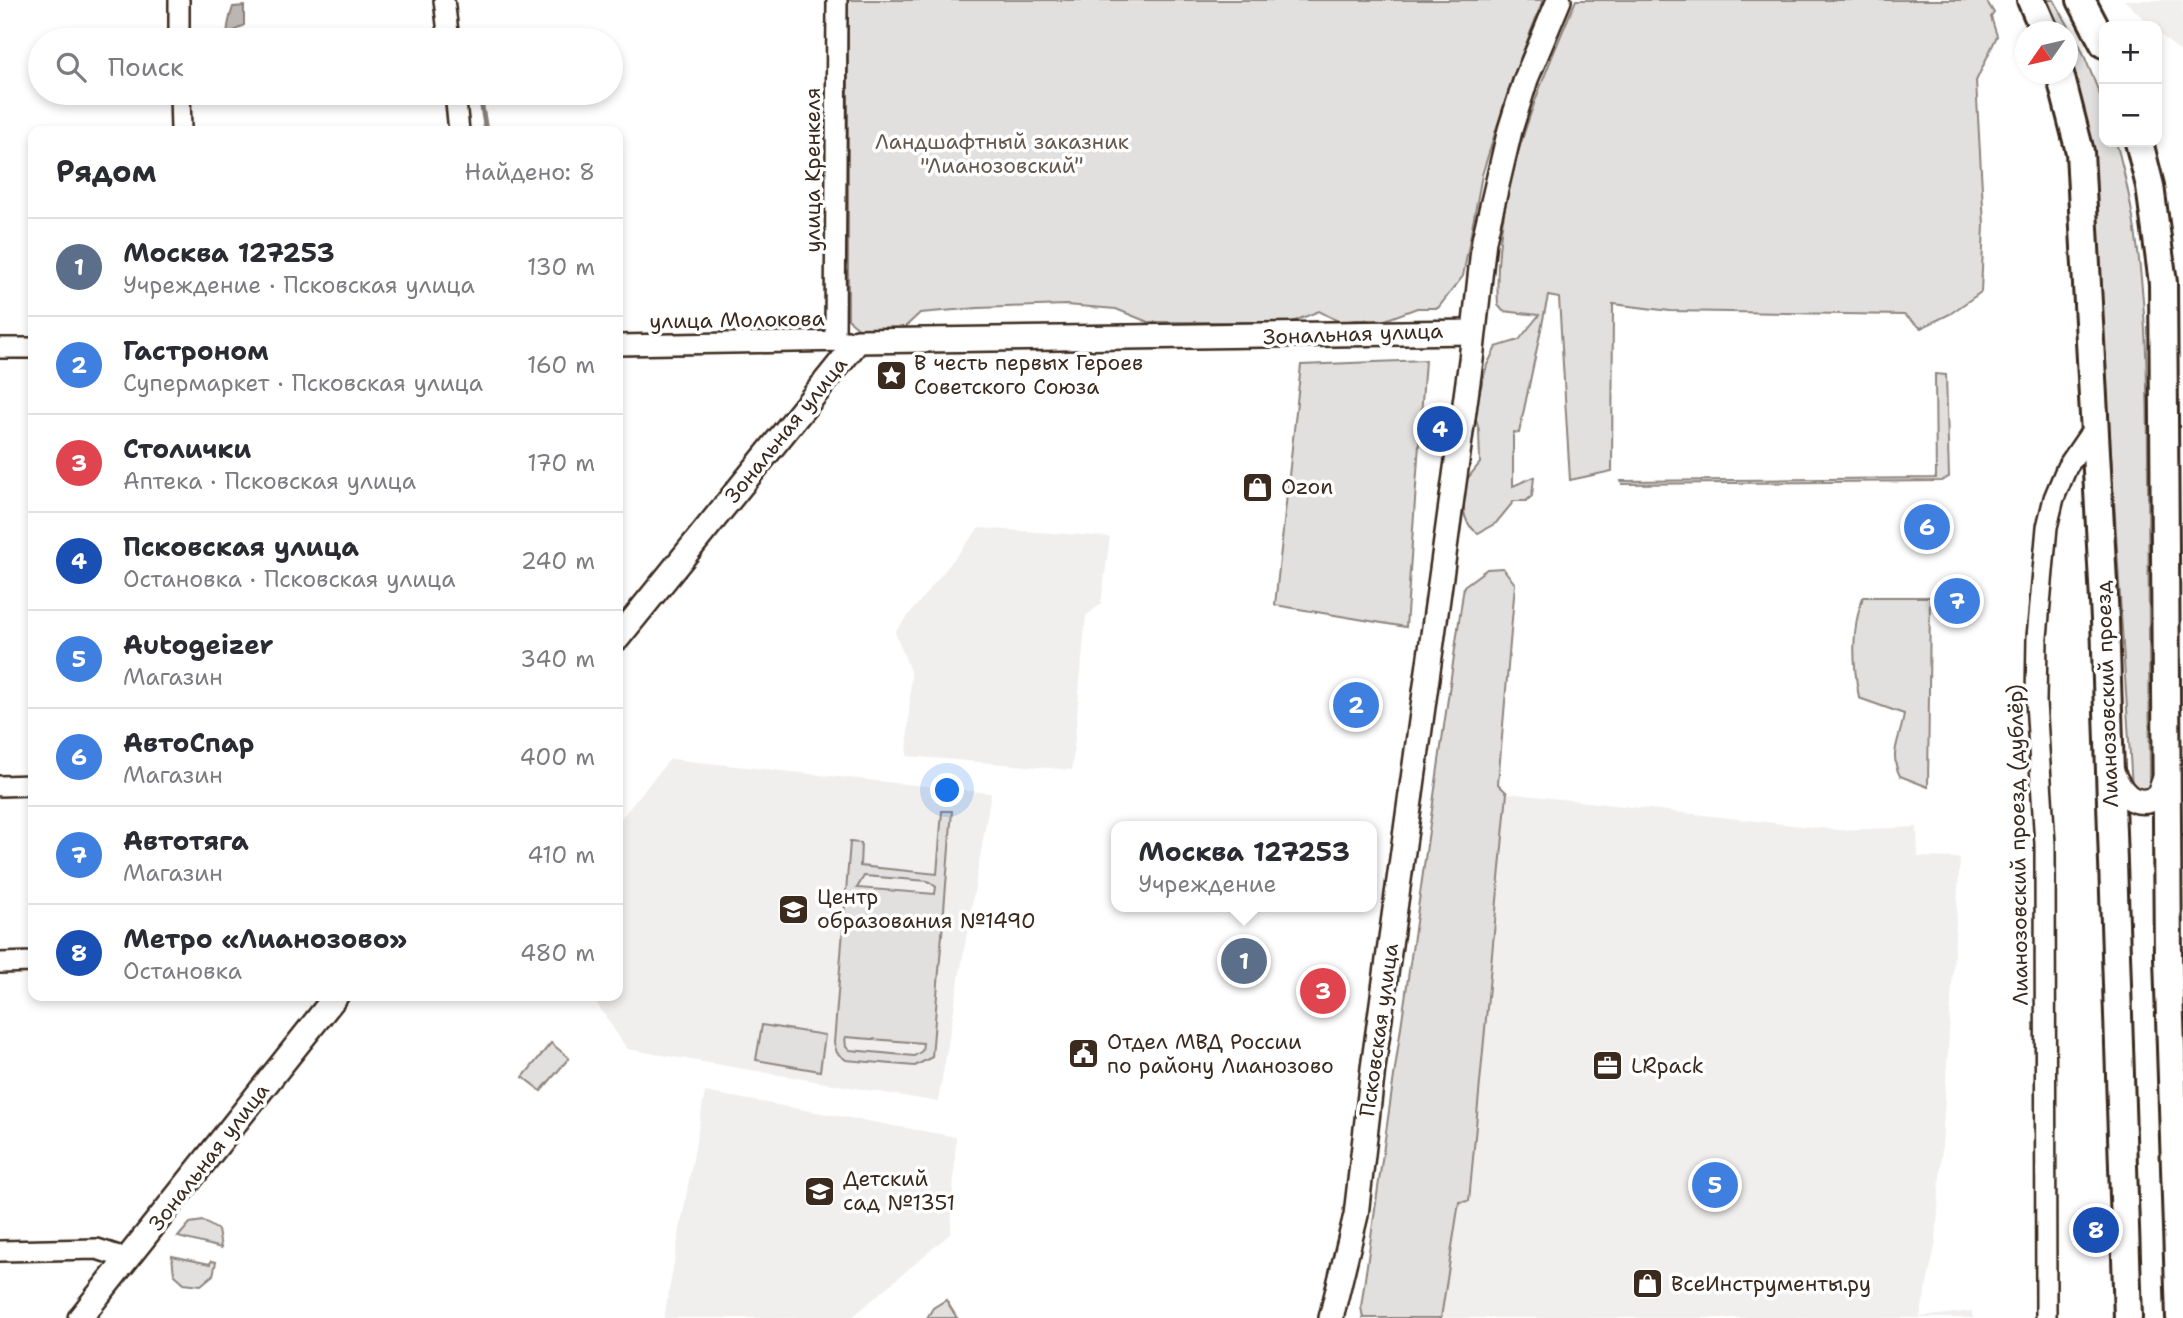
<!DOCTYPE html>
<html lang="ru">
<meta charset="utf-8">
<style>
:root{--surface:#fff;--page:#f7f7f7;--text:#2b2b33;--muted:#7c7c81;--line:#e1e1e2;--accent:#3b2a1e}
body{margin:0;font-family:"Shantell Sans",sans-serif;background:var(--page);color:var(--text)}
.controls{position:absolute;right:21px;top:21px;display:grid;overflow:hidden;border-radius:14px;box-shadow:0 4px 10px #0003}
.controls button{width:63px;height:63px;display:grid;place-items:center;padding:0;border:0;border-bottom:2px solid var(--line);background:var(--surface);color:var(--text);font:35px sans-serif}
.compass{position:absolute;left:2015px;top:21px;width:63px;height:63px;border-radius:50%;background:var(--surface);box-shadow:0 4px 10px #0003;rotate:236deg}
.you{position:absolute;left:948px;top:791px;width:24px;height:24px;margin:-18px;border:5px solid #fff;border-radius:50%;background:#1a73e8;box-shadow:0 0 0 10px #1a73e833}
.badge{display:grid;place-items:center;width:46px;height:46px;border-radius:50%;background:var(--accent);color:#fff;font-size:23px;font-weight:700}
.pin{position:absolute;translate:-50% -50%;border:4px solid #fff;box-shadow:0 2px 7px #0006}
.popup{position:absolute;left:1111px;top:821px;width:266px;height:91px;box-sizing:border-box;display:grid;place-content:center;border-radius:14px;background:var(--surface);filter:drop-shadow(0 2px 5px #0005);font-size:23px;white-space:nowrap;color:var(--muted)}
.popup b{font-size:26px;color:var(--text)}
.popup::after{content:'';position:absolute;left:50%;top:100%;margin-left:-14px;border:14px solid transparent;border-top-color:var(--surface)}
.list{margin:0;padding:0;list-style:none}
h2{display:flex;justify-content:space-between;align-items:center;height:91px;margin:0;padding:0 28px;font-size:30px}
h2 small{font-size:23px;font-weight:400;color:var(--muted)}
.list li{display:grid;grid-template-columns:46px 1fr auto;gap:21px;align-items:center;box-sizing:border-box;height:98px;padding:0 28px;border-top:2px solid var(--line)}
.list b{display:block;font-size:26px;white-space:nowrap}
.list p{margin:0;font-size:23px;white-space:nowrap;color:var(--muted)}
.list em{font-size:23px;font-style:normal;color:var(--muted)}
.icon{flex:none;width:38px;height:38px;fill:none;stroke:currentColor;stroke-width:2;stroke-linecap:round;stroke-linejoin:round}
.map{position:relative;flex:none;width:2183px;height:1318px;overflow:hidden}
.search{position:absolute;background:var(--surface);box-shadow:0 4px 10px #0003;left:28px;top:28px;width:595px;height:77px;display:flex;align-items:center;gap:18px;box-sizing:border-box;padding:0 24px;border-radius:38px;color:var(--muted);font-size:26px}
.panel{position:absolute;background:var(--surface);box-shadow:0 4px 10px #0003;left:28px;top:126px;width:595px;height:875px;border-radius:14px}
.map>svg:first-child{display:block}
.built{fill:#f1efee}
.green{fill:#e2e0de;stroke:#8e857e;stroke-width:2;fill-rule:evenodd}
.water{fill:#bcb6b3;stroke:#887e77;stroke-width:2}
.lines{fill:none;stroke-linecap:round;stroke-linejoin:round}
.stream{stroke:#887e77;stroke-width:5}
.minor-casing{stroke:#3b2a1e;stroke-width:24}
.tertiary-casing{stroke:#3b2a1e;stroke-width:28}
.secondary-casing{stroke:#3b2a1e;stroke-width:32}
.minor{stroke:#fff;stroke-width:19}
.tertiary{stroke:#fff;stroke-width:23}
.secondary{stroke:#fff;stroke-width:26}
.labels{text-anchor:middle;stroke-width:7;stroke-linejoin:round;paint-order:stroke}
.park-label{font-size:21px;fill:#65584e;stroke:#fff}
.street-label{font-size:21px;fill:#3b2a1e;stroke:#fff}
.poi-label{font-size:21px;fill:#3b2a1e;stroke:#fff;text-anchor:start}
</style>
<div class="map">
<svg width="2183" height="1318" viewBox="0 0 2183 1318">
<rect width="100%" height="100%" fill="#fff"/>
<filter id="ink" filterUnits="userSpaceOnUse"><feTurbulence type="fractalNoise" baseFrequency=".0143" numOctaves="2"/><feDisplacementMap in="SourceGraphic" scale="14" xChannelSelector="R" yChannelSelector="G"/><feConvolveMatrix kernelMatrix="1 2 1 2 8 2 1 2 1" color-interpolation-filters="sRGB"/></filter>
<g filter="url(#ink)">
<g class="built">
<polygon points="2124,0 2183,0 2183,54 2157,32 2157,26 2151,26"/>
<polygon points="979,528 1110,537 1101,604 1086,616 1072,770 907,756 911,674 895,632"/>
<polygon points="670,759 991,793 938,1102 627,1049 592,996 618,996 618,822"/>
<polygon points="1507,793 1838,830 1917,827 1918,857 1960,858 1936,1242 1920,1317 1972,1311 1973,1318 1441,1318 1459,1201 1469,1200"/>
<polygon points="705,1092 956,1137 951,1233 851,1318 664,1318"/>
</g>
<g class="green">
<polygon points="848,0 1543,0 1510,85 1482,175 1463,276 1438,308 1417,308 1377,323 1364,319 1340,322 1319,311 1292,322 1148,322 1116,309 1066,305 978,308 920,313 905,327 866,334 848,319"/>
<path d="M1576 0H1986L1994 13 1991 17 1997 36 1976 81 1984 225 1981 292 1950 314 1921 328 1904 315 1670 311 1613 304 1612 471 1570 480 1559 298 1548 296 1519 433 1513 432V486L1534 477 1532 496 1526 501H1514L1496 523 1478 533C1460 522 1464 504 1463 484L1480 463 1479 430 1474 413 1487 365 1496 347 1519 340 1539 315 1503 311 1498 305C1492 199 1535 95 1576 0Z"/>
<path d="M2043 0H2054L2081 48 2104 105V142H2116C2148 254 2148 372 2148 488 2149 589 2149 690 2150 790L2146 795 2132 788 2092 150 2068 60V32L2057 31Z"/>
<polygon points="1425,360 1406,627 1275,605 1301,365"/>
<polygon points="1935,374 1946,375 1949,477 1941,481 1622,484 1621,481 1936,478"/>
<polygon points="1503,568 1515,584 1498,784 1507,793 1469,1201 1459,1202 1441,1318 1363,1318 1361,1307 1464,586 1487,569"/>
<path d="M1863 597H1930L1928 787 1900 776C1888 753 1901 738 1904 714L1859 698C1853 663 1851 630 1863 597Z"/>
<path d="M942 811H952L932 1057 915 1066 846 1060 837 1053 834 1043 850 842 861 843 860 866 937 874ZM864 876 928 881 936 887 935 894 857 888ZM845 1037 923 1043 922 1051 914 1056 850 1050 846 1047Z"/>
<polygon points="762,1025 825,1035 820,1071 756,1060"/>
<polygon points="551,1043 569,1058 541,1091 523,1077"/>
<polygon points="203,1221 218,1230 221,1248 178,1237 190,1223"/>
<polygon points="172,1256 210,1264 211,1261 216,1262 213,1275 201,1285 184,1283 174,1274"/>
<polygon points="946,1300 957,1318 927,1318 933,1308"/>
</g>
<path class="water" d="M244 6V25L233 32 235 40H229C225 33 230 15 233 7Z"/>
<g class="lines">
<polyline class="stream" points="480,95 486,131"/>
<defs>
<g id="minor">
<polyline points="179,0 179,40"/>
<polyline points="444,0 449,40"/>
<polyline points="180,93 181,131"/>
<polyline points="455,93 459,131"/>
<polyline points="835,341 837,0"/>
<polyline points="618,345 848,341"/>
<polyline points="0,348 33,348"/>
<polyline points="0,786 33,785"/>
<polyline points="0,963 33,962"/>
<polyline points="0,1251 97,1249 128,1259"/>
<polyline points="2046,1318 2045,844 2036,702 2037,637 2047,527 2054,498 2067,467 2095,426"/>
</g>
<g id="tertiary">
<polyline points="618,638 858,341 1473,332"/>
<path d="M2110 767C2119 789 2131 811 2158 797L2165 778"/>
<polyline points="80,1318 336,996"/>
<polyline points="1331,1318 1356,1215 1373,1068 1471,360 1484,240 1510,130 1526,79 1559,0"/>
</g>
<g id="secondary">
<polyline points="2031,0 2045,32"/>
<polyline points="2081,0 2104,44"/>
<polyline points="2060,74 2080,152 2087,285 2105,620 2128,1318"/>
<polyline points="2139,142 2150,186 2163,283 2168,958 2180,1318"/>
</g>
</defs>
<use href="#minor" class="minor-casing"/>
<use href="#tertiary" class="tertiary-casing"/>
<use href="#secondary" class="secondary-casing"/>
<use href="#minor" class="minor"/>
<use href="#tertiary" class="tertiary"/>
<use href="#secondary" class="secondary"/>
</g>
</g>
<defs>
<symbol id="sight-square" viewBox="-11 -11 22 22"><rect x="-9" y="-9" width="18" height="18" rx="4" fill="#3b2a1e" stroke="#fff"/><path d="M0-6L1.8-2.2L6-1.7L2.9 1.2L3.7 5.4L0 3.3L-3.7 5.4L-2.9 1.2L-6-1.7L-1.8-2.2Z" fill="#fff"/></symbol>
<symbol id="shop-square" viewBox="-11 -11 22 22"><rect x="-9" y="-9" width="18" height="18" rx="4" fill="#3b2a1e" stroke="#fff"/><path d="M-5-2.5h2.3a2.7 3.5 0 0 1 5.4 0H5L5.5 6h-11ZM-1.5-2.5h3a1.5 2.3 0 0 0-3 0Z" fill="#fff"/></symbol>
<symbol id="school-square" viewBox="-11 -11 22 22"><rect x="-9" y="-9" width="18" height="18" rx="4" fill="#3b2a1e" stroke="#fff"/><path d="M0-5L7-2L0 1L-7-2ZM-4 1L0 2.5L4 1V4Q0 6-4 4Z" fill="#fff"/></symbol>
<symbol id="civic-square" viewBox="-11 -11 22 22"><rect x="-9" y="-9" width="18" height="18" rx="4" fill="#3b2a1e" stroke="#fff"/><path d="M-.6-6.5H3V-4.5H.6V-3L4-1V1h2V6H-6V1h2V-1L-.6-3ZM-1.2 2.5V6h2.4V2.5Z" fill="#fff"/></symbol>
<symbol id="office-square" viewBox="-11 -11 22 22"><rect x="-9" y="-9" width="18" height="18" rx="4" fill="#3b2a1e" stroke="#fff"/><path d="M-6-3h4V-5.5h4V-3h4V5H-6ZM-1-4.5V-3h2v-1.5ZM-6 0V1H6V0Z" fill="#fff"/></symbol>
</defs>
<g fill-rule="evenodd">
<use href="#sight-square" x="874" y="358" width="35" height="35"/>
<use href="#shop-square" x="1240" y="470" width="35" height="35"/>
<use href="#school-square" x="776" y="892" width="35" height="35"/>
<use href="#civic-square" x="1066" y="1036" width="35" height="35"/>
<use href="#office-square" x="1590" y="1048" width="35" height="35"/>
<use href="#school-square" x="802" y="1174" width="35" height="35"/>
<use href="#shop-square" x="1630" y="1266" width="35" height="35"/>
</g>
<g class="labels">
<g class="park-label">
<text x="1002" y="149">Ландшафтный заказник<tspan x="1002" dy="24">"Лианозовский"</tspan></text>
</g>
<g class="street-label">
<text transform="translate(813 170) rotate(-90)" y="7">улица Кренкеля</text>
<text transform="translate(737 320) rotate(-1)" y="7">улица Молокова</text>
<text transform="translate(1353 334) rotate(-2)" y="7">Зональная улица</text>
<text transform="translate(786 430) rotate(-51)" y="7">Зональная улица</text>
<text transform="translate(2107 694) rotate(-92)" y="7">Лианозовский проезд</text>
<text transform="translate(2018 845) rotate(-91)" y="7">Лианозовский проезд (дублёр)</text>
<text transform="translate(1379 1030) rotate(-82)" y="7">Псковская улица</text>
<text transform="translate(209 1157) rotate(-52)" y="7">Зональная улица</text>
</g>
<g class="poi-label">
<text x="914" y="370">В честь первых Героев<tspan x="914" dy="24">Советского Союза</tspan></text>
<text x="1281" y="494">Ozon</text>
<text x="817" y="904">Центр<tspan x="817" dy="24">образования №1490</tspan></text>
<text x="1107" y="1049">Отдел МВД России<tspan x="1107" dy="24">по району Лианозово</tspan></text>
<text x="1631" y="1073">LRpack</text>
<text x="843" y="1186">Детский<tspan x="843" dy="24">сад №1351</tspan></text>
<text x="1671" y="1291">ВсеИнструменты.ру</text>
</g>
</g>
</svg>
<div class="controls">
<button>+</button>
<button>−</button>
</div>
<svg class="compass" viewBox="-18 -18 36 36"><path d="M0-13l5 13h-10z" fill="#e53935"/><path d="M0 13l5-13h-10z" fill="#7c7c81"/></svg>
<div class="you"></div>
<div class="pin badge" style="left:1244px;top:961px;background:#5c6f8a">1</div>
<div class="popup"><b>Москва 127253</b>Учреждение</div>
<div class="pin badge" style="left:1356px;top:705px;background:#3f7fe0">2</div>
<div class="pin badge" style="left:1323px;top:991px;background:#e0444e">3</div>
<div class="pin badge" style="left:1440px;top:429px;background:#1a4fb4">4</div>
<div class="pin badge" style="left:1715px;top:1185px;background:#3f7fe0">5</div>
<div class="pin badge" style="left:1927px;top:527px;background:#3f7fe0">6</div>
<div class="pin badge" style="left:1957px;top:601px;background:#3f7fe0">7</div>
<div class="pin badge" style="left:2096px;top:1230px;background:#1a4fb4">8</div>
<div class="search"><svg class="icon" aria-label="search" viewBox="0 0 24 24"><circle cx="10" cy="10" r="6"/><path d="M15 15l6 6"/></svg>Поиск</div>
<section class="panel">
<h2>Рядом<small>Найдено: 8</small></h2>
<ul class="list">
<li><span class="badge" style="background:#5c6f8a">1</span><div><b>Москва 127253</b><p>Учреждение · Псковская улица</p></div><em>130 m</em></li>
<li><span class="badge" style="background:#3f7fe0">2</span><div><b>Гастроном</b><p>Супермаркет · Псковская улица</p></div><em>160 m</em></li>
<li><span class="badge" style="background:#e0444e">3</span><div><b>Столички</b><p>Аптека · Псковская улица</p></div><em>170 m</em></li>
<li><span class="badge" style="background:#1a4fb4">4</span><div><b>Псковская улица</b><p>Остановка · Псковская улица</p></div><em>240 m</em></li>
<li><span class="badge" style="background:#3f7fe0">5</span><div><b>Autogeizer</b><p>Магазин</p></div><em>340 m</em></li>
<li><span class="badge" style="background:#3f7fe0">6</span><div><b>АвтоСпар</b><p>Магазин</p></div><em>400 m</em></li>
<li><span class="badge" style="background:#3f7fe0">7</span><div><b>Автотяга</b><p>Магазин</p></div><em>410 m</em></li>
<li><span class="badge" style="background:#1a4fb4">8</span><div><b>Метро «Лианозово»</b><p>Остановка</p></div><em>480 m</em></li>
</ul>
</section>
</div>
